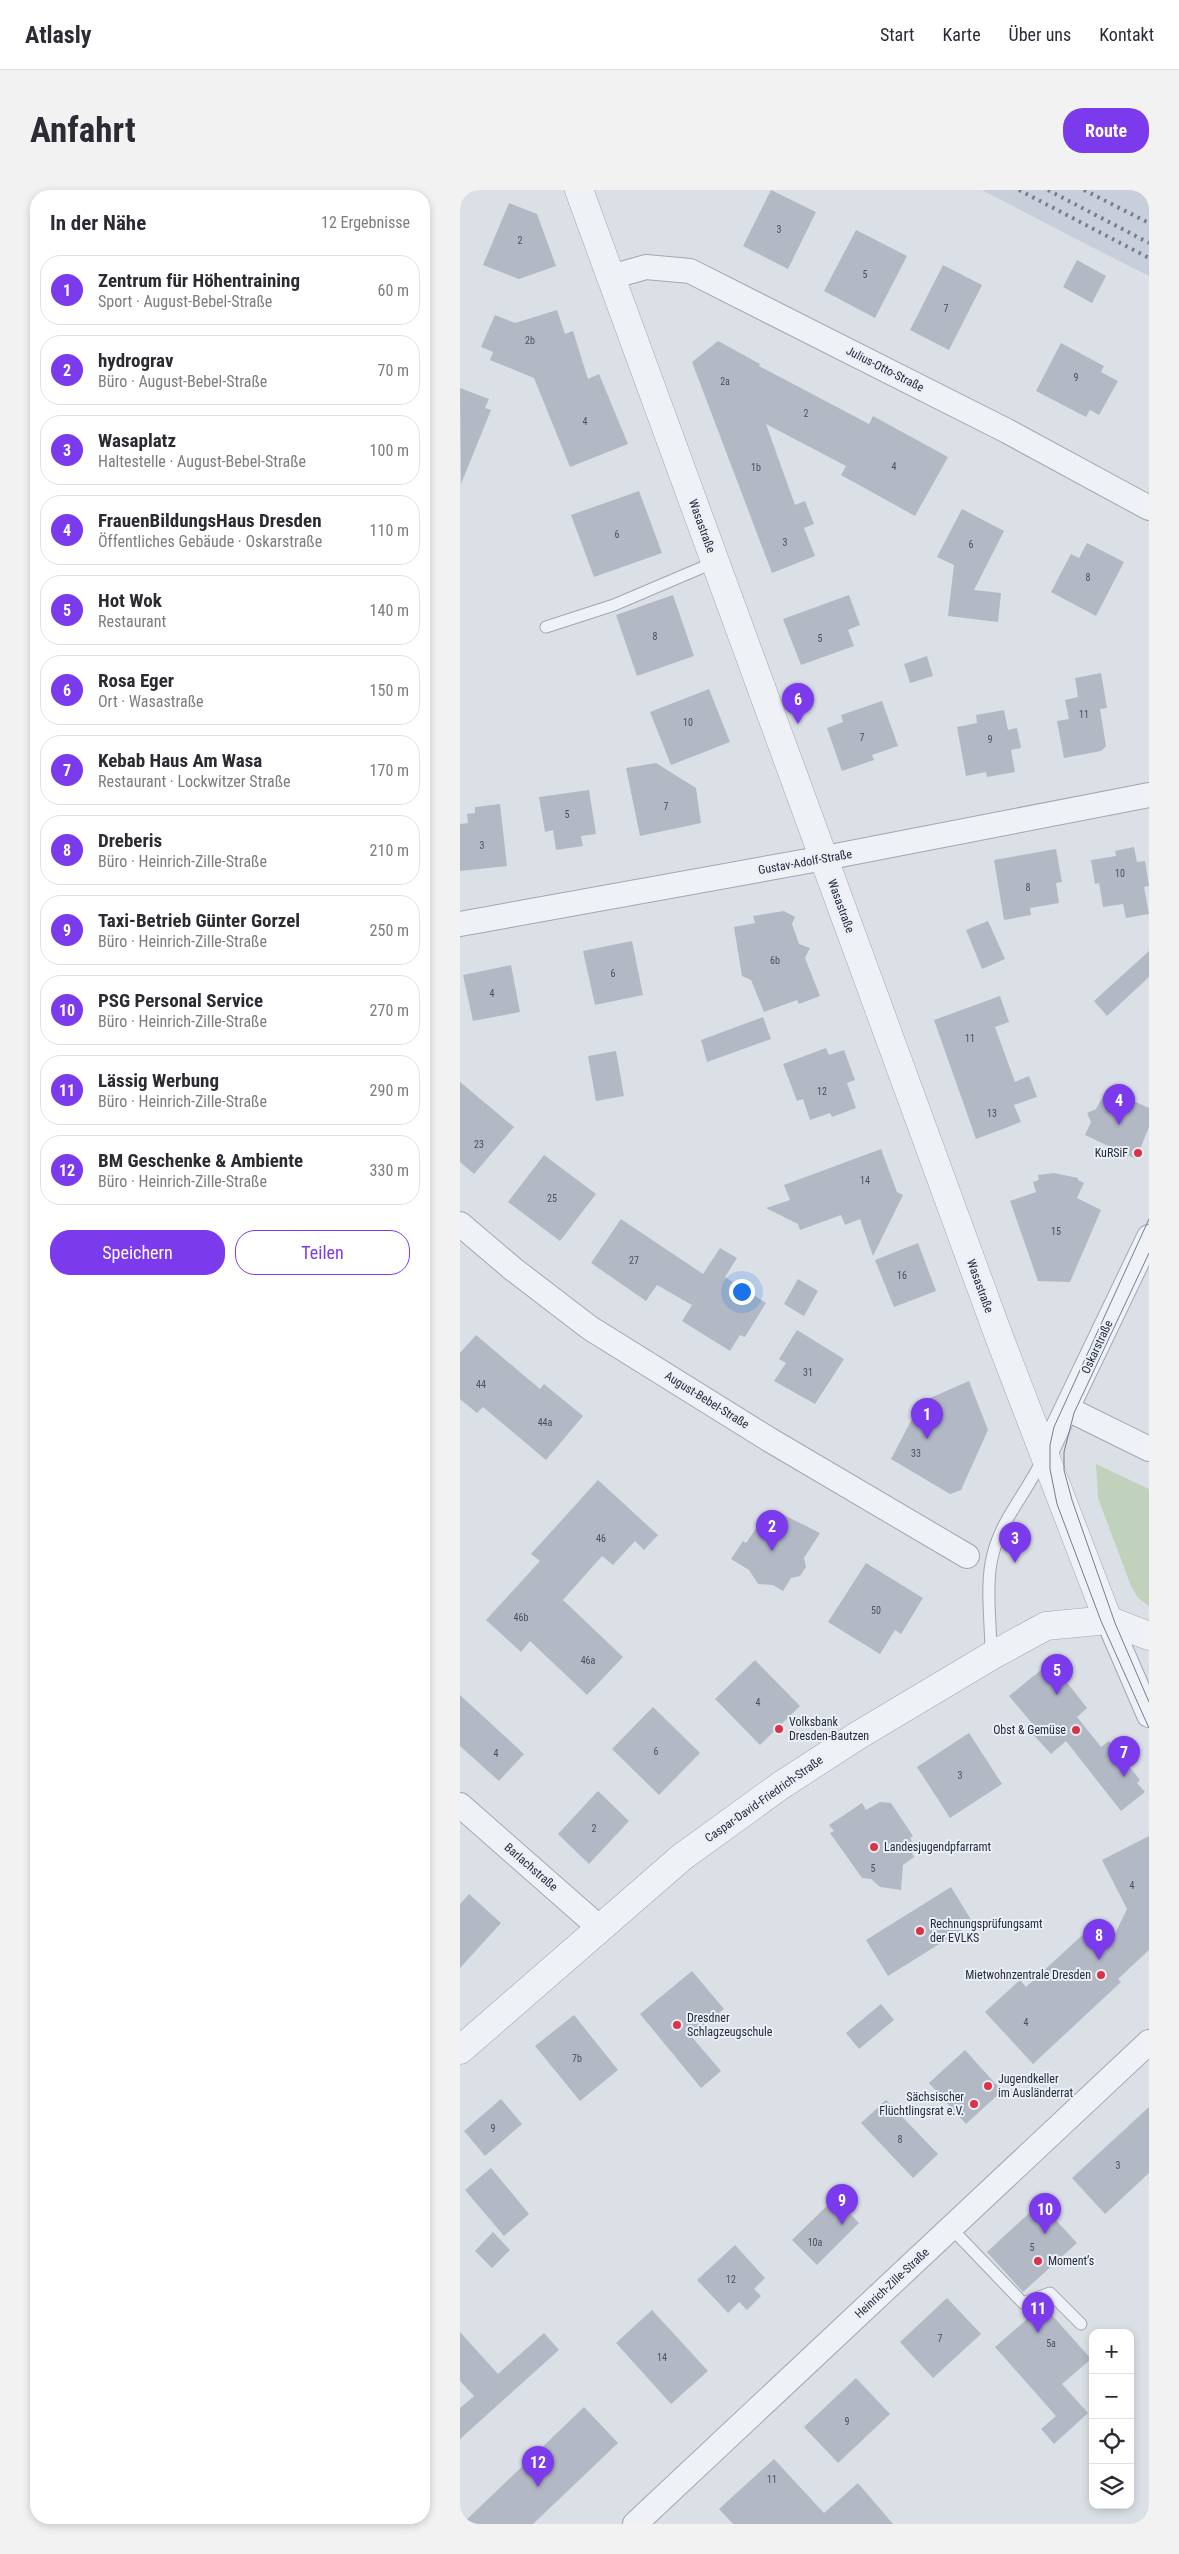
<!DOCTYPE html>
<html lang="de">
<meta charset="utf-8">
<style>
:root{--surface:#fff;--page:#f2f2f3;--text:#2b2b33;--muted:#7c7c81;--line:#e1e1e2;--accent:#7c3aed}
body{margin:0;font-family:"Roboto Condensed",sans-serif;background:var(--page);color:var(--text)}
.controls{position:absolute;right:15px;bottom:15px;display:grid;overflow:hidden;border-radius:10px;box-shadow:0 2px 8px #0003}
.controls button{width:45px;height:45px;display:grid;place-items:center;padding:0;border:0;border-bottom:1px solid var(--line);background:var(--surface);color:var(--text);font:25px sans-serif}
.you{position:absolute;left:281px;top:1101px;width:18px;height:18px;margin:-12px;border:4px solid #fff;border-radius:50%;background:#1a73e8;box-shadow:0 0 0 8px #1a73e833}
.badge{display:grid;place-items:center;width:32px;height:32px;border-radius:50%;background:var(--accent);color:#fff;font-size:16px;font-weight:700}
.pin{position:absolute;translate:-50% -41px;filter:drop-shadow(0 1px 2px #0008)}
.pin::after{content:'';position:absolute;top:26px;width:18px;height:15px;background:inherit;clip-path:polygon(0 0,100% 0,50% 100%)}
.list{margin:0;padding:0;list-style:none}
h2{display:flex;justify-content:space-between;align-items:center;height:65px;margin:0;padding:0 20px;font-size:21px}
h2 small{font-size:16px;font-weight:400;color:var(--muted)}
.list li{display:grid;grid-template-columns:32px 1fr auto;gap:15px;align-items:center;box-sizing:border-box;height:70px;margin:0 10px 10px;padding:0 10px;border:1px solid var(--line);border-radius:20px}
.list b{display:block;font-size:19px;white-space:nowrap}
.list p{margin:0;font-size:16px;white-space:nowrap;color:var(--muted)}
.list em{font-size:16px;font-style:normal;color:var(--muted)}
.actions{display:flex;gap:10px;padding:15px 20px}
.actions a{flex:1;padding:11px 0;border:1px solid var(--accent);border-radius:20px;text-align:center;font-size:18px;color:var(--accent)}
.actions .main{background:var(--accent);color:#fff}
.icon{flex:none;width:28px;height:28px;fill:none;stroke:currentColor;stroke-width:2;stroke-linecap:round;stroke-linejoin:round}
.map{position:relative;flex:none;width:689px;height:2334px;overflow:hidden;border-radius:20px}
header{display:flex;align-items:center;gap:30px;box-sizing:border-box;height:70px;padding:0 25px;background:var(--surface);border-bottom:1px solid var(--line)}
header strong{font-size:24px}
nav{display:flex;gap:28px;margin-inline-start:auto;font-size:18px}
.intro{display:flex;align-items:center;justify-content:space-between;box-sizing:border-box;height:120px;padding:0 30px}
h1{margin:0;font-size:35px}
.button{padding:12px 22px;border-radius:20px;background:var(--accent);color:#fff;font-size:18px;font-weight:700}
main{display:flex;gap:30px;padding:0 30px}
aside{flex:1;background:var(--surface);border-radius:20px;box-shadow:0 2px 8px #0003}
.map>svg:first-child{display:block}
.built{fill:#c9cfda}
.green{fill:#c1d2bc}
.building{fill:#b2b9c5}
.lines{fill:none;stroke-linecap:round;stroke-linejoin:round}
.service-casing{stroke:#a0a7b1;stroke-width:13}
.minor-casing{stroke:#a0a7b1;stroke-width:26}
.tertiary-casing{stroke:#a0a7b1;stroke-width:29}
.service{stroke:#eef1f5;stroke-width:11}
.minor{stroke:#eef1f5;stroke-width:24}
.tertiary{stroke:#eef1f5;stroke-width:28}
.tram{stroke:#737e92;stroke-width:1}
.rail{stroke:#737e92;stroke-width:4;stroke-dasharray:2.5 5;stroke-linecap:butt}
.poi-dot{fill:#da3248;stroke:#ebeff5;stroke-width:2}
.labels{text-anchor:middle;stroke-width:4;stroke-linejoin:round;paint-order:stroke}
.number-label{font-size:10px;fill:#485060}
.street-label{font-size:12px;fill:#242d3f;stroke:#ebeff5}
.poi-label{font-size:12px;fill:#242d3f;stroke:#ebeff5;text-anchor:start}
</style>
<header>
<strong>Atlasly</strong>
<nav><a>Start</a><a>Karte</a><a>Über uns</a><a>Kontakt</a></nav>
</header>
<div class="intro"><h1>Anfahrt</h1><a class="button">Route</a></div>
<main>
<aside>
<h2>In der Nähe<small>12 Ergebnisse</small></h2>
<ul class="list">
<li><span class="badge">1</span><div><b>Zentrum für Höhentraining</b><p>Sport · August-Bebel-Straße</p></div><em>60 m</em></li>
<li><span class="badge">2</span><div><b>hydrograv</b><p>Büro · August-Bebel-Straße</p></div><em>70 m</em></li>
<li><span class="badge">3</span><div><b>Wasaplatz</b><p>Haltestelle · August-Bebel-Straße</p></div><em>100 m</em></li>
<li><span class="badge">4</span><div><b>FrauenBildungsHaus Dresden</b><p>Öffentliches Gebäude · Oskarstraße</p></div><em>110 m</em></li>
<li><span class="badge">5</span><div><b>Hot Wok</b><p>Restaurant</p></div><em>140 m</em></li>
<li><span class="badge">6</span><div><b>Rosa Eger</b><p>Ort · Wasastraße</p></div><em>150 m</em></li>
<li><span class="badge">7</span><div><b>Kebab Haus Am Wasa</b><p>Restaurant · Lockwitzer Straße</p></div><em>170 m</em></li>
<li><span class="badge">8</span><div><b>Dreberis</b><p>Büro · Heinrich-Zille-Straße</p></div><em>210 m</em></li>
<li><span class="badge">9</span><div><b>Taxi-Betrieb Günter Gorzel</b><p>Büro · Heinrich-Zille-Straße</p></div><em>250 m</em></li>
<li><span class="badge">10</span><div><b>PSG Personal Service</b><p>Büro · Heinrich-Zille-Straße</p></div><em>270 m</em></li>
<li><span class="badge">11</span><div><b>Lässig Werbung</b><p>Büro · Heinrich-Zille-Straße</p></div><em>290 m</em></li>
<li><span class="badge">12</span><div><b>BM Geschenke &amp; Ambiente</b><p>Büro · Heinrich-Zille-Straße</p></div><em>330 m</em></li>
</ul>
<div class="actions"><a class="main">Speichern</a><a>Teilen</a></div>
</aside>
<div class="map">
<svg width="689" height="2334" viewBox="0 0 689 2334">
<rect width="100%" height="100%" fill="#dbe0e7"/>
<polygon class="built" points="522,0 689,0 689,86 616,49"/>
<polygon class="green" points="636,1274 689,1299 689,1416 678,1408 671,1396 638,1308"/>
<g class="building">
<polygon points="311,0 356,22 328,79 283,56"/>
<polygon points="49,13 77,24 96,76 59,89 23,75"/>
<polygon points="396,40 447,66 415,128 364,101"/>
<polygon points="617,70 646,86 632,113 603,97"/>
<polygon points="483,75 522,95 489,160 450,140"/>
<polygon points="97,120 105,144 113,141 128,189 139,184 168,254 110,277 74,188 30,170 33,162 21,157 35,125 55,133"/>
<polygon points="258,151 300,174 299,176 409,234 413,226 488,267 455,326 381,285 386,276 306,234 335,315 345,311 354,334 344,338 355,366 312,383 232,172"/>
<polygon points="601,153 644,176 641,182 658,191 639,225 630,220 626,227 576,201"/>
<polygon points="0,198 29,209 25,218 31,220 1,294"/>
<polygon points="179,301 202,363 134,387 111,325"/>
<polygon points="502,319 544,341 514,400 541,403 538,432 488,426 494,375 477,367"/>
<polygon points="627,353 664,372 636,426 591,402 611,364 619,368"/>
<polygon points="213,405 234,466 177,486 156,425"/>
<polygon points="389,405 400,435 388,440 394,456 341,475 323,429"/>
<polygon points="467,466 473,486 450,493 444,474"/>
<polygon points="641,483 647,518 640,519 646,556 641,561 604,568 597,531 609,529 605,510 618,507 615,488"/>
<polygon points="249,499 270,552 211,575 190,522"/>
<polygon points="422,511 438,556 412,565 414,570 382,581 367,538 383,532 381,525"/>
<polygon points="544,520 548,540 557,538 561,558 551,560 555,582 527,587 526,582 506,586 497,537 517,533 516,525"/>
<polygon points="196,573 236,598 241,633 180,646 166,578"/>
<polygon points="129,600 136,644 121,646 123,656 96,660 93,640 85,642 79,607"/>
<polygon points="40,614 47,676 0,681 0,634 8,633 7,624 15,623 15,617"/>
<polygon points="674,657 677,672 685,671 689,696 684,697 689,724 666,728 663,714 643,717 639,693 635,694 631,670 656,666 655,661"/>
<polygon points="596,659 602,692 596,693 599,713 570,718 571,725 544,730 534,670"/>
<polygon points="324,721 335,727 332,734 339,754 350,758 345,768 360,806 339,814 337,810 304,822 291,790 282,786 274,737 295,733 293,726"/>
<polygon points="528,731 545,769 522,779 506,740"/>
<polygon points="172,751 183,805 135,815 123,761"/>
<polygon points="689,761 689,787 647,826 634,811"/>
<polygon points="51,775 60,822 13,831 3,785"/>
<polygon points="540,806 549,832 535,837 555,892 569,886 577,907 554,915 561,932 516,949 474,830"/>
<polygon points="303,827 311,849 247,872 241,850"/>
<polygon points="366,858 369,865 384,860 395,890 387,893 396,918 372,927 370,923 350,930 343,909 337,911 323,874"/>
<polygon points="156,861 164,906 136,911 128,866"/>
<polygon points="0,892 54,937 14,984 0,972"/>
<polygon points="647,899 689,918 689,937 676,969 625,945 631,932 627,923 636,919"/>
<polygon points="421,959 437,1002 443,1005 413,1066 400,1029 385,1035 381,1025 340,1040 338,1034 306,1018 330,1010 324,995"/>
<polygon points="84,965 136,1004 100,1051 48,1012"/>
<polygon points="594,983 618,988 618,990 624,993 617,1008 641,1020 610,1092 578,1091 550,1011 576,1002 573,992 579,990 578,985"/>
<polygon points="161,1029 243,1084 260,1058 277,1068 265,1087 306,1113 285,1147 280,1145 270,1161 222,1131 232,1115 197,1095 186,1111 131,1073"/>
<polygon points="458,1053 476,1101 434,1117 415,1070"/>
<polygon points="338,1089 358,1101 344,1126 324,1114"/>
<polygon points="337,1140 384,1169 355,1214 314,1191 326,1173 319,1169"/>
<polygon points="16,1145 80,1199 84,1194 123,1226 86,1270 23,1217 17,1223 0,1209 0,1163"/>
<polygon points="509,1191 528,1240 501,1300 490,1304 431,1269 461,1212"/>
<polygon points="138,1290 198,1345 184,1360 175,1351 153,1375 142,1366 103,1410 163,1467 127,1505 70,1451 61,1462 26,1430 80,1371 71,1364"/>
<polygon points="314,1320 360,1343 344,1368 346,1377 340,1386 331,1388 323,1401 313,1395 298,1394 289,1380 271,1369 283,1351 286,1353 301,1331 305,1334"/>
<polygon points="406,1373 463,1408 441,1444 435,1440 420,1464 368,1432"/>
<polygon points="295,1470 340,1516 300,1555 255,1509"/>
<polygon points="591,1472 627,1518 617,1527 641,1557 649,1551 680,1590 677,1593 685,1602 661,1621 606,1551 591,1564 571,1542 576,1538 549,1506"/>
<polygon points="0,1505 64,1564 39,1591 0,1556"/>
<polygon points="193,1517 240,1563 199,1605 152,1559"/>
<polygon points="509,1543 542,1594 490,1628 457,1577"/>
<polygon points="138,1601 169,1631 129,1674 98,1644"/>
<polygon points="420,1612 431,1613 453,1646 450,1648 452,1651 447,1654 454,1667 443,1675 441,1700 420,1697 411,1689 402,1688 370,1643 374,1641 369,1635 402,1613 406,1620"/>
<polygon points="689,1646 689,1760 658,1789 661,1792 573,1874 525,1822 560,1790 566,1797 630,1738 648,1758 667,1719 642,1670"/>
<polygon points="491,1697 513,1733 428,1786 406,1750"/>
<polygon points="9,1704 41,1733 0,1778 0,1714"/>
<polygon points="232,1781 264,1819 231,1846 261,1881 241,1898 180,1824"/>
<polygon points="421,1814 434,1830 399,1859 386,1843"/>
<polygon points="114,1825 158,1880 120,1911 75,1856"/>
<polygon points="505,1860 542,1901 506,1934 469,1893"/>
<polygon points="41,1909 62,1934 25,1966 4,1941"/>
<polygon points="426,1910 478,1964 453,1988 401,1933"/>
<polygon points="689,1917 689,1983 645,2024 612,1988"/>
<polygon points="31,1978 69,2024 44,2046 5,2000"/>
<polygon points="375,2008 399,2033 357,2075 332,2050"/>
<polygon points="580,2013 617,2053 563,2102 527,2062"/>
<polygon points="33,2042 50,2060 32,2078 15,2061"/>
<polygon points="275,2055 305,2088 294,2099 301,2106 287,2120 279,2112 268,2123 237,2090"/>
<polygon points="487,2108 521,2144 473,2188 440,2152"/>
<polygon points="583,2115 631,2169 602,2194 628,2223 594,2254 581,2239 596,2226 535,2157"/>
<polygon points="192,2120 248,2181 211,2214 156,2153"/>
<polygon points="0,2142 38,2184 84,2143 99,2160 0,2249 0,2218 14,2206 0,2191"/>
<polygon points="396,2188 430,2224 378,2273 344,2237"/>
<polygon points="124,2217 158,2253 73,2334 2,2334"/>
<polygon points="314,2269 364,2323 398,2293 433,2334 273,2334 259,2319"/>
</g>
<g class="lines">
<defs>
<g id="service">
<polyline points="86,437 154,415 255,372"/>
<path d="M531 1464C531 1433 525 1393 533 1364 542 1328 568 1301 583 1268"/>
<polyline points="491,2038 563,2113 590,2103 621,2134"/>
</g>
<g id="minor">
<polyline points="151,87 186,77 230,81 547,241 689,318"/>
<polyline points="0,734 370,667 689,605"/>
<polyline points="0,1034 53,1079 130,1138 310,1250 507,1366"/>
<polyline points="608,1219 689,1259"/>
<polyline points="584,1266 689,1047"/>
<polyline points="648,1430 689,1525"/>
<polyline points="0,1615 141,1739"/>
<polyline points="175,2334 689,1852"/>
</g>
<g id="tertiary">
<polyline points="119,0 538,1144 648,1430"/>
<polyline points="0,1860 222,1667 320,1596 397,1546 531,1466 586,1436 648,1430 689,1446"/>
</g>
</defs>
<use href="#service" class="service-casing"/>
<use href="#minor" class="minor-casing"/>
<use href="#tertiary" class="tertiary-casing"/>
<use href="#service" class="service"/>
<use href="#minor" class="minor"/>
<use href="#tertiary" class="tertiary"/>
<g class="tram">
<polyline points="689,1029 594,1237 590,1255 590,1279 597,1314 641,1431 689,1538"/>
<polyline points="689,1063 614,1223 604,1262 604,1280 612,1310 655,1433 689,1512"/>
</g>
<g class="rail">
<polyline points="559,0 689,68"/>
<polyline points="588,0 689,53"/>
<polyline points="624,0 689,33"/>
</g>
</g>
<g class="poi-dot">
<circle cx="678" cy="963" r="5"/>
<circle cx="319" cy="1539" r="5"/>
<circle cx="616" cy="1540" r="5"/>
<circle cx="414" cy="1657" r="5"/>
<circle cx="460" cy="1741" r="5"/>
<circle cx="641" cy="1785" r="5"/>
<circle cx="217" cy="1835" r="5"/>
<circle cx="528" cy="1896" r="5"/>
<circle cx="514" cy="1914" r="5"/>
<circle cx="578" cy="2071" r="5"/>
</g>
<g class="labels">
<g class="number-label">
<text x="319" y="43">3</text>
<text x="60" y="54">2</text>
<text x="405" y="88">5</text>
<text x="486" y="122">7</text>
<text x="70" y="154">2b</text>
<text x="616" y="191">9</text>
<text x="265" y="195">2a</text>
<text x="346" y="227">2</text>
<text x="125" y="235">4</text>
<text x="434" y="280">4</text>
<text x="296" y="281">1b</text>
<text x="157" y="348">6</text>
<text x="325" y="356">3</text>
<text x="511" y="358">6</text>
<text x="628" y="391">8</text>
<text x="195" y="450">8</text>
<text x="360" y="452">5</text>
<text x="624" y="528">11</text>
<text x="228" y="536">10</text>
<text x="402" y="551">7</text>
<text x="530" y="553">9</text>
<text x="206" y="620">7</text>
<text x="107" y="628">5</text>
<text x="22" y="659">3</text>
<text x="660" y="687">10</text>
<text x="568" y="701">8</text>
<text x="315" y="774">6b</text>
<text x="153" y="787">6</text>
<text x="32" y="807">4</text>
<text x="510" y="852">11</text>
<text x="362" y="905">12</text>
<text x="532" y="927">13</text>
<text x="19" y="958">23</text>
<text x="405" y="994">14</text>
<text x="92" y="1012">25</text>
<text x="596" y="1045">15</text>
<text x="174" y="1074">27</text>
<text x="442" y="1089">16</text>
<text x="348" y="1186">31</text>
<text x="21" y="1198">44</text>
<text x="85" y="1236">44a</text>
<text x="456" y="1267">33</text>
<text x="141" y="1352">46</text>
<text x="416" y="1424">50</text>
<text x="61" y="1431">46b</text>
<text x="128" y="1474">46a</text>
<text x="298" y="1516">4</text>
<text x="196" y="1565">6</text>
<text x="36" y="1567">4</text>
<text x="500" y="1589">3</text>
<text x="134" y="1642">2</text>
<text x="413" y="1682">5</text>
<text x="672" y="1699">4</text>
<text x="566" y="1836">4</text>
<text x="117" y="1872">7b</text>
<text x="33" y="1942">9</text>
<text x="440" y="1953">8</text>
<text x="658" y="1979">3</text>
<text x="355" y="2056">10a</text>
<text x="572" y="2061">5</text>
<text x="271" y="2093">12</text>
<text x="480" y="2152">7</text>
<text x="591" y="2157">5a</text>
<text x="202" y="2171">14</text>
<text x="387" y="2235">9</text>
<text x="312" y="2293">11</text>
</g>
<g class="street-label">
<text transform="translate(425 179) rotate(27)" y="4">Julius-Otto-Straße</text>
<text transform="translate(242 336) rotate(70)" y="4">Wasastraße</text>
<text transform="translate(345 672) rotate(-10)" y="4">Gustav-Adolf-Straße</text>
<text transform="translate(381 716) rotate(70)" y="4">Wasastraße</text>
<text transform="translate(520 1096) rotate(70)" y="4">Wasastraße</text>
<text transform="translate(637 1157) rotate(-65)" y="4">Oskarstraße</text>
<text transform="translate(247 1210) rotate(32)" y="4">August-Bebel-Straße</text>
<text transform="translate(304 1609) rotate(-35)" y="4">Caspar-David-Friedrich-Straße</text>
<text transform="translate(71 1677) rotate(41)" y="4">Barlachstraße</text>
<text transform="translate(432 2093) rotate(-43)" y="4">Heinrich-Zille-Straße</text>
</g>
<g class="poi-label">
<text x="668" y="967" text-anchor="end">KuRSiF</text>
<text x="329" y="1536">Volksbank<tspan x="329" dy="14">Dresden-Bautzen</tspan></text>
<text x="606" y="1544" text-anchor="end">Obst &amp; Gemüse</text>
<text x="424" y="1661">Landesjugendpfarramt</text>
<text x="470" y="1738">Rechnungsprüfungsamt<tspan x="470" dy="14">der EVLKS</tspan></text>
<text x="631" y="1789" text-anchor="end">Mietwohnzentrale Dresden</text>
<text x="227" y="1832">Dresdner<tspan x="227" dy="14">Schlagzeugschule</tspan></text>
<text x="538" y="1893">Jugendkeller<tspan x="538" dy="14">im Ausländerrat</tspan></text>
<text x="504" y="1911" text-anchor="end">Sächsischer<tspan x="504" dy="14">Flüchtlingsrat e.V.</tspan></text>
<text x="588" y="2075">Moment’s</text>
</g>
</g>
</svg>
<div class="controls">
<button>+</button>
<button>−</button>
<button><svg class="icon" aria-label="locate" viewBox="0 0 24 24"><circle cx="12" cy="12" r="6"/><path d="M12 2v4M12 18v4M2 12h4M18 12h4"/></svg></button>
<button><svg class="icon" aria-label="layers" viewBox="0 0 24 24"><path d="M12 4l9 5-9 5-9-5zM3 14l9 5 9-5"/></svg></button>
</div>
<div class="you"></div>
<div class="pin badge" style="left:467px;top:1249px">1</div>
<div class="pin badge" style="left:312px;top:1361px">2</div>
<div class="pin badge" style="left:555px;top:1373px">3</div>
<div class="pin badge" style="left:659px;top:935px">4</div>
<div class="pin badge" style="left:597px;top:1505px">5</div>
<div class="pin badge" style="left:338px;top:534px">6</div>
<div class="pin badge" style="left:664px;top:1587px">7</div>
<div class="pin badge" style="left:639px;top:1770px">8</div>
<div class="pin badge" style="left:382px;top:2035px">9</div>
<div class="pin badge" style="left:585px;top:2044px">10</div>
<div class="pin badge" style="left:578px;top:2143px">11</div>
<div class="pin badge" style="left:78px;top:2297px">12</div>
</div>
</main>
